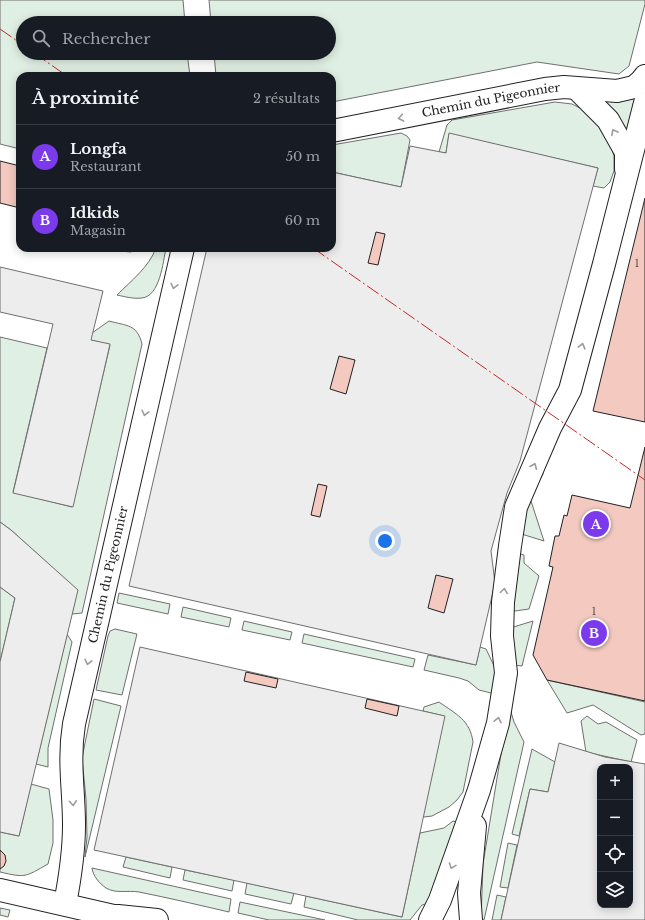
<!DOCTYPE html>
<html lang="fr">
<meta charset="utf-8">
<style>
:root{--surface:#171b24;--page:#20242c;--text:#f1f3f6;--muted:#9ea1a6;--line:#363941;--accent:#7c3aed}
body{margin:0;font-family:"Libre Baskerville",serif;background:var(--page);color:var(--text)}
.controls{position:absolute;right:12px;bottom:12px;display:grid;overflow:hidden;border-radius:8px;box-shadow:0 2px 10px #0003}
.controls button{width:36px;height:36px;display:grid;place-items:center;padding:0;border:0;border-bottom:1px solid var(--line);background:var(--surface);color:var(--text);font:20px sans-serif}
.you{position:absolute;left:385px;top:541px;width:14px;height:14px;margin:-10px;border:3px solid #fff;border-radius:50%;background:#1a73e8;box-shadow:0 0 0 6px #1a73e833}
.badge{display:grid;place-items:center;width:26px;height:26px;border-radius:50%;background:var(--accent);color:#fff;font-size:13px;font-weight:700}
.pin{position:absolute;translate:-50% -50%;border:2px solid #fff;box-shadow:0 1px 4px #0006}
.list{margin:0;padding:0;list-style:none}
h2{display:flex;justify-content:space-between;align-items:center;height:52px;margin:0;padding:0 16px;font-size:17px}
h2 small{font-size:13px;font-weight:400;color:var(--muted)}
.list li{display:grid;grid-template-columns:26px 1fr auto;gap:12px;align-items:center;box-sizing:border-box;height:64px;padding:0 16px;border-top:1px solid var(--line)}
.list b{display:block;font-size:15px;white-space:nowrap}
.list p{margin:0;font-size:13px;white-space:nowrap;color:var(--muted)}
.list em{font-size:13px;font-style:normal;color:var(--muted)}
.icon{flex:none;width:22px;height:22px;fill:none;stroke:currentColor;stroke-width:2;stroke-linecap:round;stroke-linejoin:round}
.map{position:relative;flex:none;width:645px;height:920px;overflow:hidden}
.search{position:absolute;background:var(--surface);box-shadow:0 2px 10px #0003;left:16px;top:16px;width:320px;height:44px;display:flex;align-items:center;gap:10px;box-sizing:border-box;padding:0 14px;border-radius:22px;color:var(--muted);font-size:15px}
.panel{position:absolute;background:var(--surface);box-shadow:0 2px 10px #0003;left:16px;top:72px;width:320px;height:180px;border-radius:12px}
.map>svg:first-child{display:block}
.green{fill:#e0efe3;stroke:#6f6f6f}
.parking{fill:#ededed;stroke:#6f6f6f;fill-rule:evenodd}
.building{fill:#f3c9c0;stroke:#222}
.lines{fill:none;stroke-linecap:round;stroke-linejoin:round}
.minor-casing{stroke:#222;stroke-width:24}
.minor{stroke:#fff;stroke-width:22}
.power{stroke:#c62828;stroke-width:1;stroke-dasharray:14 3 2 3;stroke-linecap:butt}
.oneway{stroke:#9c9c9c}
.labels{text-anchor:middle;stroke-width:3;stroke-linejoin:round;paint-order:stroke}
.number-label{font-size:10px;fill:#564c4a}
.street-label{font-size:12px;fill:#222;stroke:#fff}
</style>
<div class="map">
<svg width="645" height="920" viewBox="0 0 645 920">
<rect width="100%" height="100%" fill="#fff"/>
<g class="green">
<polygon points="0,0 183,0 185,23 23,23 23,53 187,53 190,76 20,76 20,149 0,144"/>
<polygon points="209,0 645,0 645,4 629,66 619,74 537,62 332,102 332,76 216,76 214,53 329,53 329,23 211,23"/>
<path d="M640 95 643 106 624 134 599 103 604 98C619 101 626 102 640 95Z"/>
<polygon points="555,102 572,104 586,111 608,136 614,156 614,171 610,182 604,188 593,186 598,168 449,134 446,153 439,152 447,125 452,120"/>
<polygon points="401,133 407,136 410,140 401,187 332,172 332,145"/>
<polygon points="109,248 137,248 131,252 120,251"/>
<path d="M156 248H166C163 262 160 296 142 298 134 299 126 297 117 295 131 281 149 267 156 248Z"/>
<path d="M109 321C127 326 137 324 142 344L82 613 72 614 77 590 11 530 0 522V337L47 348 13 492 72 507 110 345 90 340 92 333Z"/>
<polygon points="542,470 543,474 530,498 544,541 515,532"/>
<polygon points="512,551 524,555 524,563 539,576 529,609 508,612"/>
<polygon points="0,587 15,598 0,662"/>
<polygon points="119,593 170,604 168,614 117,603"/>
<polygon points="183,607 231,618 229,627 181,617"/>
<polygon points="244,621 292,632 290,640 242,630"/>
<polygon points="533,621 522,666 513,665 507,629"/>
<polygon points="115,629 137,634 122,695 96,690 108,636 110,631"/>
<polygon points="67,634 72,642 48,748 48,767 36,764"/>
<polygon points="304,634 415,659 413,667 302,643"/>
<polygon points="480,647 486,649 496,670 496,690 491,693 479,690 468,681 459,678 424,670 428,655 476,665"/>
<polygon points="547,680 645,702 645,734 641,735 593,705 567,713"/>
<polygon points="94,699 121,706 85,857 87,837 86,799 82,758"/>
<path d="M439 702C456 714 470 720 473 742L463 792 457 800 449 807 432 816 424 817 406 798 444 716 423 711 424 707Z"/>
<polygon points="509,705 514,722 524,742 484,920 481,919 483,864"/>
<polygon points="587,716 598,724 606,722 637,740 631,762 586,752 581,721"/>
<polygon points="532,749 555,762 548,792 530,789 519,836 512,834"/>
<path d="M31 784 49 789 53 820V843L48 864C25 877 26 878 0 872V832L19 836Z"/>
<polygon points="453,821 456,822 429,903 422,905 410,920 358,920 304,907 306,896 402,917 420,833 444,828"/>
<polygon points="508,843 517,845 508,888 500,887"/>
<polygon points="126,857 172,867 170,878 123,867"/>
<path d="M92 868 231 899 229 912C199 905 169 898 139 892 128 890 116 894 106 888 99 883 93 876 92 868Z"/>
<polygon points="185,870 234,880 232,891 183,880"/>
<polygon points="247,883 294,893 291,904 245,894"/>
<polygon points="497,895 506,897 501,920 492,920"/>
<polygon points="240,902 325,920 269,920 238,913"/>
<polygon points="0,908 10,910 8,917 0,915"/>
</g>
<g class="parking">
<polygon points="449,133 598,168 520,461 507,493 491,551 495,583 476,665 129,586 207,248 332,248 332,172 401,187 410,146 446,153"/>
<polygon points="0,267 103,291 91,340 110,344 73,507 13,493 53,324 0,312"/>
<polygon points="0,522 11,530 78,590 19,836 0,832 0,662 15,598 0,587"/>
<polygon points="140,647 445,716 402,917 94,850"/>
<path d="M559 743 605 757 645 764V920H501L530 789 548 792ZM600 767H630V905H600Z"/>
</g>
<g class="building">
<polygon points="0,161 20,166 20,208 0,203"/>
<polygon points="645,198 645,422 593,411"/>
<polygon points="376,232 385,234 378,265 368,263"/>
<polygon points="339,356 355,360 346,394 330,389"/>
<polygon points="645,447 645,701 547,680 533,655 553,567 549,566 555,536 559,536 564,515 567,516 572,495 630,508"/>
<polygon points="318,484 327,486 320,517 311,515"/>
<polygon points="436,575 453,579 444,613 428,608"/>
<polygon points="246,672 278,679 276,688 244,681"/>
<polygon points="367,699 399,706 397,716 365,708"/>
<polygon points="0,850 5,855 6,861 4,866 0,869"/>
</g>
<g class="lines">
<defs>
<g id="minor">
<polyline points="577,89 608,120 626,152 626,169"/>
<path id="s1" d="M332 131 545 89 564 87 617 91 634 87 641 81 645 76"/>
<polyline points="0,890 131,920"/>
<path id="s2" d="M65 904C70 878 74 851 74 825 74 789 68 761 74 724L183 248"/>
<polyline points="118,916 157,920"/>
<polyline points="430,920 440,900 479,790 498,723 506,673 502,636 503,602 510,546 516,507 550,428 570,390 604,264 645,103"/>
<polyline points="471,920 469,893 475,826"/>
</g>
</defs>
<use href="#minor" class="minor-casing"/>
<use href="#minor" class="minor"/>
<g class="power">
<polyline points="0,29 23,45"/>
<polyline points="34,53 67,76"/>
<polyline points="313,248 645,480"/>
</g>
</g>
<defs><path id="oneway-chevron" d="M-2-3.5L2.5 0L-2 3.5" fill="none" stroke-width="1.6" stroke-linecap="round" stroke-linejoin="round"/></defs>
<g class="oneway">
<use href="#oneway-chevron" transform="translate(401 118) rotate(169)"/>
<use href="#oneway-chevron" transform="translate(614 132) rotate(-119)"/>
<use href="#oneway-chevron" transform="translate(174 286) rotate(103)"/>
<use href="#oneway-chevron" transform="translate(582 346) rotate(-75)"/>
<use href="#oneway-chevron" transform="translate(145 413) rotate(103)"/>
<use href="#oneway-chevron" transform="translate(534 466) rotate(-67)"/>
<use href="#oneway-chevron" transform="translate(504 591) rotate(-82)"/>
<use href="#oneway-chevron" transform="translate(88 662) rotate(103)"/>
<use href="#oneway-chevron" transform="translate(498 720) rotate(-78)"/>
<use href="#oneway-chevron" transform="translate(73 803) rotate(86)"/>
<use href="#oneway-chevron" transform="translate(452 866) rotate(110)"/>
</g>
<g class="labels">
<g class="number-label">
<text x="637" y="267">1</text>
<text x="594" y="615">1</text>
</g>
<g class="street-label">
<text dy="4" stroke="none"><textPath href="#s1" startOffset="162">Chemin du Pigeonnier</textPath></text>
<text dy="4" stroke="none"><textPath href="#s2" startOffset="334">Chemin du Pigeonnier</textPath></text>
</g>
</g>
</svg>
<div class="controls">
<button>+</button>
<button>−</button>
<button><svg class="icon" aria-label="locate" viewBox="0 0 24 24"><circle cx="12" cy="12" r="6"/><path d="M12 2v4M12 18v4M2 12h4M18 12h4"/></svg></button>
<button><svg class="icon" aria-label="layers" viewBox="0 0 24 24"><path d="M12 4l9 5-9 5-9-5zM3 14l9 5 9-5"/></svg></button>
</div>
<div class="you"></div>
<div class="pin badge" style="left:596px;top:524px">A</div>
<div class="pin badge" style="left:594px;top:633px">B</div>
<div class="search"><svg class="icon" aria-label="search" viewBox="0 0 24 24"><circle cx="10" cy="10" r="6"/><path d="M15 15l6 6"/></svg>Rechercher</div>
<section class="panel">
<h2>À proximité<small>2 résultats</small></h2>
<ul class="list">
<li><span class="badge">A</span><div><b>Longfa</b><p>Restaurant</p></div><em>50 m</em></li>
<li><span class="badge">B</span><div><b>Idkids</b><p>Magasin</p></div><em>60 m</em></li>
</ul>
</section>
</div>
